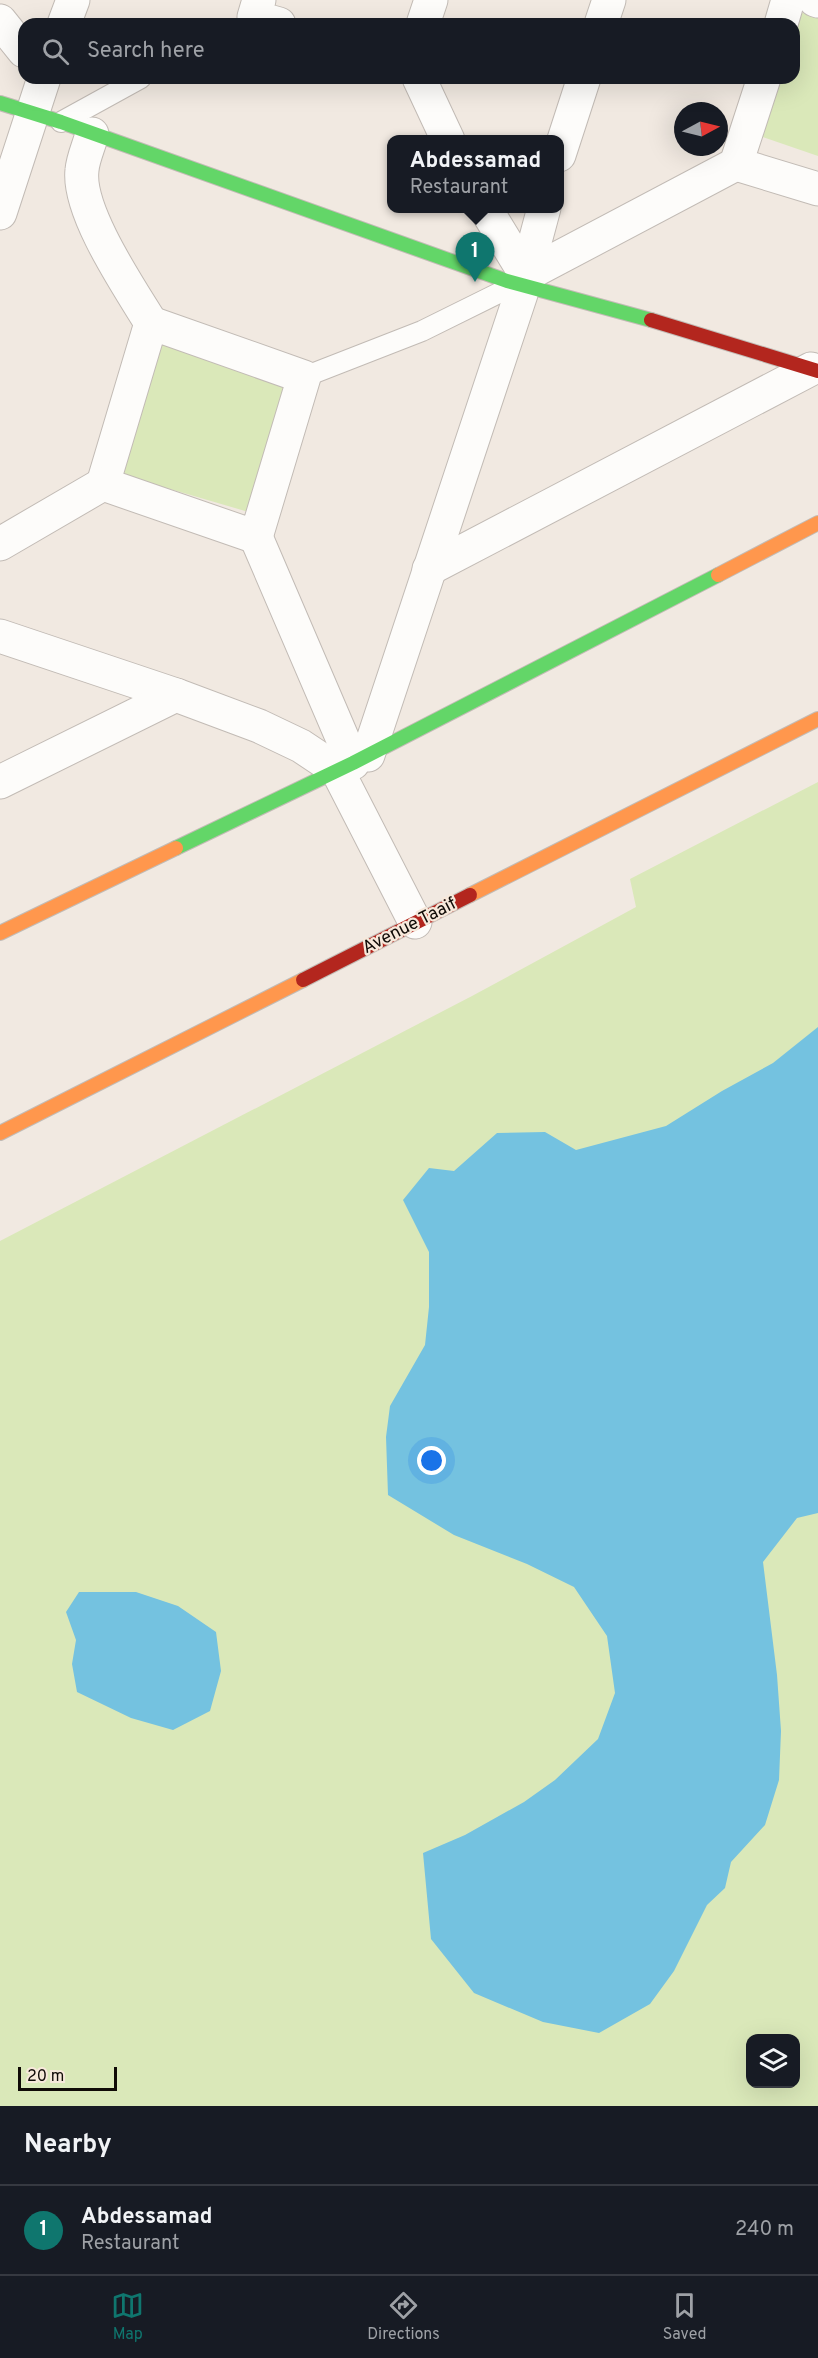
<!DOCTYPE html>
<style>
:root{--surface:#171b24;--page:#242831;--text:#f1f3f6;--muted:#9ea1a6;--line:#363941;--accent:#0f766e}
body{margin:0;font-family:Overpass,sans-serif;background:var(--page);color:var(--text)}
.controls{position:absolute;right:18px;bottom:18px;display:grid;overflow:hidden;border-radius:12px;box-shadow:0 6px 24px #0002}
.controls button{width:54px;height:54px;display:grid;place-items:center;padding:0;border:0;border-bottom:2px solid var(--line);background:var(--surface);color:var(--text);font:30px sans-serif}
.compass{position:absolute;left:674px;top:102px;width:54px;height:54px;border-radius:50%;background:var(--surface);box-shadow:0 6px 24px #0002;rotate:83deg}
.scale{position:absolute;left:18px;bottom:15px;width:99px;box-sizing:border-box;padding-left:6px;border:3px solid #100b07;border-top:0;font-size:16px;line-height:21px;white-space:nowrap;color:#100b07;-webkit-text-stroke:4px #f7e9db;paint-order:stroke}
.you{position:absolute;left:432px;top:1461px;width:21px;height:21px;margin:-15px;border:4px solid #fff;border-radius:50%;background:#1a73e8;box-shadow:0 0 0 9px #1a73e833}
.badge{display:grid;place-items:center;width:39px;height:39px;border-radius:50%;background:var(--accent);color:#fff;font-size:20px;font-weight:700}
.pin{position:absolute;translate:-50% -50px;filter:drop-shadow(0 2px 3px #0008)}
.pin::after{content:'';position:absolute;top:32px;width:21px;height:18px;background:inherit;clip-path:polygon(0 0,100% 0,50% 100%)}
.popup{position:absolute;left:387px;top:135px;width:177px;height:78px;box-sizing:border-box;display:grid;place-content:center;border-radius:12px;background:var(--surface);filter:drop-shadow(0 2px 4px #0005);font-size:20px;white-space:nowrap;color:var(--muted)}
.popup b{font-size:22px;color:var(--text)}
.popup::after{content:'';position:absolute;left:50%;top:100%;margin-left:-12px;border:12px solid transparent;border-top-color:var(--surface)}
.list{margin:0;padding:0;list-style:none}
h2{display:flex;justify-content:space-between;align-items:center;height:78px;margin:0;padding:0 24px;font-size:26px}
h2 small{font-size:20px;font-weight:400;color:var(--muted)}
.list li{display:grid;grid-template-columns:39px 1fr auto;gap:18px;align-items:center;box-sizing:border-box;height:90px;padding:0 24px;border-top:2px solid var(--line)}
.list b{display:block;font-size:22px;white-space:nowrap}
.list p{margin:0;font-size:20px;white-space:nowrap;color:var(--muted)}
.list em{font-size:20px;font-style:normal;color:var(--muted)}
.icon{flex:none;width:33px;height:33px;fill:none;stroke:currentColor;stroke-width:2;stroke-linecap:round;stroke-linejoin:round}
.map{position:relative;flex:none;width:818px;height:2106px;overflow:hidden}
.search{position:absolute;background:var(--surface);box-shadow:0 6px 24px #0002;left:18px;right:18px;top:18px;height:66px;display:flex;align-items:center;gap:15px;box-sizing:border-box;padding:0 21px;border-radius:18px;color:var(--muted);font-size:22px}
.sheet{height:168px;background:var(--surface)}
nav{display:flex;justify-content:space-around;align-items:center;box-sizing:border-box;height:84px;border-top:2px solid var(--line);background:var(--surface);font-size:16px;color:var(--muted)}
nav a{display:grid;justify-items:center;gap:3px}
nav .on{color:var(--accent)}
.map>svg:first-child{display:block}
.green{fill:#dae8b9;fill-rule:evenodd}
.water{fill:#74c2e0}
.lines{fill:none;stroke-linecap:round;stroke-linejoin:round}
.lane-casing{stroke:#c2bbb5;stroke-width:22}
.street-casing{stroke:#c2bbb5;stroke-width:35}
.fast-casing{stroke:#c2bbb5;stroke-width:16}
.slow-casing{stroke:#c2bbb5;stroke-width:16}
.jam-casing{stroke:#c2bbb5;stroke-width:16}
.lane{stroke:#fdfcfa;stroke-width:20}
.street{stroke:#fdfcfa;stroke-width:33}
.fast{stroke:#63d668;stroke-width:14}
.slow{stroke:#ff974d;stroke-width:14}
.jam{stroke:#b3261e;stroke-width:14}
.labels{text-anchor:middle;stroke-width:4.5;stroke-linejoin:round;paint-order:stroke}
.street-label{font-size:18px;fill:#100b07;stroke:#f7e9db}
</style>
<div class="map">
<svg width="818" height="2106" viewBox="0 0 818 2106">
<rect width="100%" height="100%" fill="#f1e9e1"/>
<g class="green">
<polygon points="800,12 818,18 818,156 760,136 779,78 794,78 794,31"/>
<polygon points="160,342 290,380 252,513 122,475"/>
<path d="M818 782V2106H0V1241L472 996 636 907 630 879ZM750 2038H796V2084H750Z"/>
</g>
<g class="water">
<polygon points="818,1027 818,1513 797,1518 763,1562 777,1675 781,1731 779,1780 765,1825 731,1862 725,1888 707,1905 674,1971 650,2004 599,2033 543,2022 474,1993 431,1939 423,1853 465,1835 524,1802 555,1780 598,1739 615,1693 607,1636 574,1587 527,1564 454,1535 388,1495 386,1437 390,1406 425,1345 429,1307 429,1252 403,1200 429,1168 454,1171 497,1133 545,1132 576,1150 666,1126 722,1091 773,1063"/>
<polygon points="79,1592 136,1592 178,1606 216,1632 221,1671 210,1711 173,1730 131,1718 77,1692 72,1664 76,1640 66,1612"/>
</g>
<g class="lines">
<defs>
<g id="lane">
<polyline points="61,122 141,78"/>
<polyline points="304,377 422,331 517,284"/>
</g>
<g id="street">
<polyline points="259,0 254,17 279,24"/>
<polyline points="815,0 818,1"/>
<polyline points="0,21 24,51"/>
<polyline points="64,24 73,0"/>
<polyline points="423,24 431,0"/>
<polyline points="601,24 609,0"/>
<polyline points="781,24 788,0"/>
<polyline points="419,78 448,140"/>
<polyline points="764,78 736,164 818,189"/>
<path d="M92 134C89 146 83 158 82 170 77 211 129 287 151 323"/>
<polyline points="559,155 584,78"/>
<polyline points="485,208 526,275 736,164"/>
<polyline points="0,213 44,78"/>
<polygon points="151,323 304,377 256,537 103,484"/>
<polyline points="256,537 353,763"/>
<polyline points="0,544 103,484"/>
<polyline points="429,569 811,369"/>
<polyline points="0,636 176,695 259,726 301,746 337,770 415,922"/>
<polyline points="368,755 521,294 544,208"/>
<polyline points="0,782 176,695"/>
</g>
<g id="fast">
<polyline points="0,103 61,122 507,281 651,320"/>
<polyline points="176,848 353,763 718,575"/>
</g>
<g id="slow">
<polyline points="718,575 818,523"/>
<polyline points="470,895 818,719"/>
<polyline points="0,933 176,848"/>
<polyline points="0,1133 303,980"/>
</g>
<g id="jam">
<polyline points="651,320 818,371"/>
<polyline points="303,980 470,895"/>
</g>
</defs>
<use href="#lane" class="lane-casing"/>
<use href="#street" class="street-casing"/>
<use href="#fast" class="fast-casing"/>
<use href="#slow" class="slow-casing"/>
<use href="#jam" class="jam-casing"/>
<use href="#lane" class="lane"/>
<use href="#street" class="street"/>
<use href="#fast" class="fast"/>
<use href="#slow" class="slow"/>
<use href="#jam" class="jam"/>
</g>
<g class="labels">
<g class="street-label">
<text transform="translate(409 925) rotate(-27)" y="6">Avenue Taaif</text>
</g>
</g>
</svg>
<div class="controls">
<button><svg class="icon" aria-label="layers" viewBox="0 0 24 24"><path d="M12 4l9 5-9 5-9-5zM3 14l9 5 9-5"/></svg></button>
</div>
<svg class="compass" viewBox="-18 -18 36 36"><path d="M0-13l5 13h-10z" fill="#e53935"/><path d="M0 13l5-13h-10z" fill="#9ea1a6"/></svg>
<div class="scale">20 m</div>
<div class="you"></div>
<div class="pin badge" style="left:475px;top:282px">1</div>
<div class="popup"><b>Abdessamad</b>Restaurant</div>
<div class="search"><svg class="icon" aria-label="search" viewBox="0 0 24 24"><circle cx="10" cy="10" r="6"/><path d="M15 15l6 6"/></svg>Search here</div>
</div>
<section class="sheet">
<h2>Nearby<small></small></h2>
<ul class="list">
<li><span class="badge">1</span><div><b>Abdessamad</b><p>Restaurant</p></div><em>240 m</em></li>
</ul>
</section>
<nav>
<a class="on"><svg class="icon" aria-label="map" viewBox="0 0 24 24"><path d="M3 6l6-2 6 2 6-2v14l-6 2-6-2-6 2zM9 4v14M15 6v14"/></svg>Map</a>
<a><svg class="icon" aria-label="directions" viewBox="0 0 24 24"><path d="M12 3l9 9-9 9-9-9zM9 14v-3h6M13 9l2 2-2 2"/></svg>Directions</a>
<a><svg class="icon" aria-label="saved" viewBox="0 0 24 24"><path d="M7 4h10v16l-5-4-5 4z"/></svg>Saved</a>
</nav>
